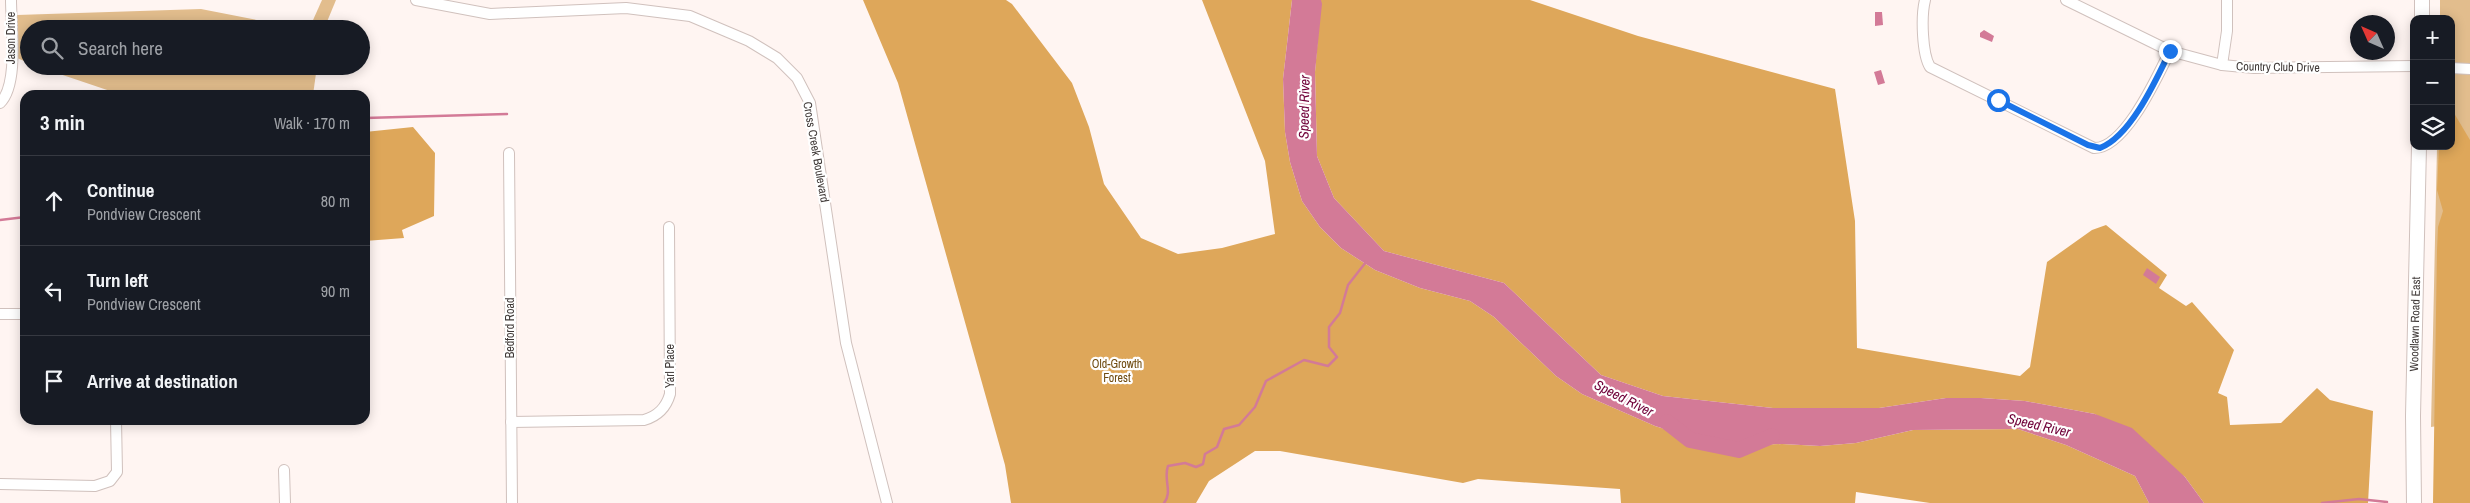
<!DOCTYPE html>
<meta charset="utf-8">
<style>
:root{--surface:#171b24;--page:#242831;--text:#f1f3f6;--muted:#9ea1a6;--line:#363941}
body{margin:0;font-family:"Archivo Narrow",sans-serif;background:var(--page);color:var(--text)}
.controls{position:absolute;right:15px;top:15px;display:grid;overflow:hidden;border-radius:10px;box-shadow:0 2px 12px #0003}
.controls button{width:45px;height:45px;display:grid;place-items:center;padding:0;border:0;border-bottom:1px solid var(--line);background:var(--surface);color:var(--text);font:25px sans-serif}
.compass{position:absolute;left:2350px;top:15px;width:45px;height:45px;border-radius:50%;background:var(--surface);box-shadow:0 2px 12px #0003;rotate:315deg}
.stop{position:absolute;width:15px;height:15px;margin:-11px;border:4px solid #1a73e8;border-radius:50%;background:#fff}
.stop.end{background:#1a73e8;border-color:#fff;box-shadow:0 1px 5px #0008}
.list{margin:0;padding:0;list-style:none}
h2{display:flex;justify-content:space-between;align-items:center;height:65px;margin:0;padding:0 20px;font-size:21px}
h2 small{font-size:16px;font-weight:400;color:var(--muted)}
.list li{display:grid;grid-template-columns:32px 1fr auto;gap:15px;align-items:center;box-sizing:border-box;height:90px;padding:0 20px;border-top:1px solid var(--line)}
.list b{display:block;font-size:19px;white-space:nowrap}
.list p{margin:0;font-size:16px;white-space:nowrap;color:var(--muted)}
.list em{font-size:16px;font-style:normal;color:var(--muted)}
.icon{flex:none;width:28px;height:28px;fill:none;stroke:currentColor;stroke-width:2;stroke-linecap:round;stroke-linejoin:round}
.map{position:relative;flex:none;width:2470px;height:503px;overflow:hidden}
.search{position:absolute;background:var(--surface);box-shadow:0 2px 12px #0003;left:20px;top:20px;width:350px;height:55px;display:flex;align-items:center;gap:12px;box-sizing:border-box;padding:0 18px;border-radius:28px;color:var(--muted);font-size:19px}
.panel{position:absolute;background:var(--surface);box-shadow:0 2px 12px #0003;left:20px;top:90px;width:350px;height:335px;border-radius:15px}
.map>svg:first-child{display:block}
.green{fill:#e2bd8d}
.forest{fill:#dea75a}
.water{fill:#d37a97}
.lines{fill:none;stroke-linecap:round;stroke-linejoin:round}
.stream{stroke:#d37a97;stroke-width:2.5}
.river{stroke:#d37a97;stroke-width:16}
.street-casing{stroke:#d0c1bd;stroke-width:12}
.secondary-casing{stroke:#d0c1bd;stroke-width:16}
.street{stroke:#fff;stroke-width:10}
.secondary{stroke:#fff;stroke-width:14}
.route{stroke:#1a73e8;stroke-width:6}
.labels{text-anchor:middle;stroke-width:4.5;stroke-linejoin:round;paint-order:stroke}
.street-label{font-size:12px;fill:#403a38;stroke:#fff}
.park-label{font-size:12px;fill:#704c11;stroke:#fff}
.water-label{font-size:14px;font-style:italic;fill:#6f0038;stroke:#fff}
</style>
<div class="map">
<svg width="2470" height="503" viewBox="0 0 2470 503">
<rect width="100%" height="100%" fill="#fff5f2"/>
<g class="green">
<polygon points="322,0 336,0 324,29 309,29"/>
<polygon points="2440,0 2470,0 2470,421 2431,427 2437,146 2451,146 2451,19 2440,19"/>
<polygon points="201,9 262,21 285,29 29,29 29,63 17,58 17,15"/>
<polygon points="36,66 317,66 313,95 122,95"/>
</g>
<g class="forest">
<polygon points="863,0 1006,0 1012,4 1072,83 1089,127 1104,184 1141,238 1178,254 1222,248 1275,234 1265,161 1202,0 1292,0 1283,79 1285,132 1290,162 1302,201 1320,227 1341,248 1375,270 1420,288 1470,301 1494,317 1556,376 1582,394 1655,426 1719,446 1782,444 1820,446 1856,443 1913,430 2018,429 2066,445 2135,476 2149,503 1930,503 1856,492 1855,503 1621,503 1620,489 1478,479 1463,483 1280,451 1255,451 1209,481 1196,503 1011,503 1005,465 898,83"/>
<polygon points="1321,0 1530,0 1638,36 1835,89 1855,221 1857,348 2020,376 2030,367 2047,262 2092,230 2106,225 2167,275 2159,288 2186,306 2192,302 2234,350 2218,393 2227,397 2230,425 2281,423 2317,388 2330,400 2373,411 2368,503 2204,503 2185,477 2095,414 2025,401 1981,398 1946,398 1879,408 1773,408 1663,396 1601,375 1504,283 1384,251 1334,198 1317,156 1315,72"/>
<polygon points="2451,108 2470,140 2470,503 2433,503 2437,250 2438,227 2443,211 2437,190 2439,146 2451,146"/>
<polygon points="413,127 435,153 434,216 402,230 404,238 365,241 365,132"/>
</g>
<g class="water">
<polygon points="1292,0 1321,0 1322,4 1315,72 1317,156 1334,198 1384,251 1504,283 1601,375 1663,396 1773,408 1879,408 1946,398 1981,398 2025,401 2095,414 2132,428 2185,477 2204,503 2149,503 2135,476 2066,445 2018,429 1913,430 1856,443 1820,446 1782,444 1719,446 1655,426 1582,394 1556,376 1494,317 1470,301 1420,288 1375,270 1341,248 1320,227 1302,201 1290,162 1285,132 1283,79"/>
<polygon points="1875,12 1882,12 1883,25 1875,26"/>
<polygon points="1984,30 1994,36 1992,42 1980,37 1980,33"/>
<polygon points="1881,70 1885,83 1878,85 1874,72"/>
<polygon points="2147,268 2160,277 2156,284 2143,275"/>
</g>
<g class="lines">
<g class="stream">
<polyline points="365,118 507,114"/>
<polyline points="0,220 25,217"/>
<path d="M1164 503C1173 492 1163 479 1168 466L1185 463 1196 467 1203 464 1205 454 1217 447 1224 429 1239 425 1255 407 1266 381 1304 360 1328 366 1337 357 1329 347V327L1340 313 1348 285 1366 262"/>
<polyline points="2322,503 2359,499 2387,502"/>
</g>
<polyline class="river" points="1667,422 1690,440 1739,450 1772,436"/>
<defs>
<g id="street">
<polyline points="416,0 490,14 626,8 690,16 749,41 777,58 797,78 810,103 846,343 887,503"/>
<path d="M1925 0C1921 16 1922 54 1930 67L2094 148C2125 149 2158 75 2170 51"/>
<polyline points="2066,0 2170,51 2222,65 2254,68 2414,66"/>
<polyline points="2222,65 2227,31 2227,0"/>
<polyline points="2451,68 2470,69"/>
<path d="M0 103C19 85 11 26 11 0"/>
<polyline points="509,153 512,503"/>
<polyline points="0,314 25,314"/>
<path d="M511 422 644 420C658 416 666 408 670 394L669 227"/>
<polyline points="284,470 285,503"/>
<polyline points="0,484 95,486 110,481 117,472 116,420"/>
</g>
<g id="secondary">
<polyline points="2422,19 2422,0"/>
<path id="s1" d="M2414 503 2413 416 2419 146"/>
</g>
</defs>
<use href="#street" class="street-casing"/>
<use href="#secondary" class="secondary-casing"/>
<use href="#street" class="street"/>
<use href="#secondary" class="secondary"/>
</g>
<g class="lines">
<path class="route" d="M1998 100 2088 145 2100 148C2131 136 2156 80 2170 51"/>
</g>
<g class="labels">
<g class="street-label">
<text transform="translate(11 38) rotate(-90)" y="4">Jason Drive</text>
<text transform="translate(2278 67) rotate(1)" y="4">Country Club Drive</text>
<text transform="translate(816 152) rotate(80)" y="4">Cross Creek Boulevard</text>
<text dy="4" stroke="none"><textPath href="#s1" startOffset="179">Woodlawn Road East</textPath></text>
<text transform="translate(510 328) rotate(-90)" y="4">Bedford Road</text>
<text transform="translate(670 366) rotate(-90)" y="4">Yarl Place</text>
</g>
<g class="park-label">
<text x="1117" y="368">Old-Growth<tspan x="1117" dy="14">Forest</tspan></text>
</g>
<g class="water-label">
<text transform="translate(1304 107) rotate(-89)" y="5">Speed River</text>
<text transform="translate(1624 398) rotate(27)" y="5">Speed River</text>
<text transform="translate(2039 425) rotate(13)" y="5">Speed River</text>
</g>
</g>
</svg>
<div class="controls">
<button>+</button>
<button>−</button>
<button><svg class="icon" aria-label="layers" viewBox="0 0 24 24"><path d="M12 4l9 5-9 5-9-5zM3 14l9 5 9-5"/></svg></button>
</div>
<svg class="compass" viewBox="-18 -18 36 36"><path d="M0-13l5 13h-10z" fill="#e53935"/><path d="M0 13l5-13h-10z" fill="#9ea1a6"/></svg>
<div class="stop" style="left:1998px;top:100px"></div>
<div class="stop end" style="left:2170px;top:51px"></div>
<div class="search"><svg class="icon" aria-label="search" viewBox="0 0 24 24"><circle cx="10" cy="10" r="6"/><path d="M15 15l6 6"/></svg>Search here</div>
<section class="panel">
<h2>3 min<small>Walk · 170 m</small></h2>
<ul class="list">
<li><svg class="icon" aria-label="ahead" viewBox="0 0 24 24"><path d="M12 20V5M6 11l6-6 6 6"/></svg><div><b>Continue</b><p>Pondview Crescent</p></div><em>80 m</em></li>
<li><svg class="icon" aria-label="left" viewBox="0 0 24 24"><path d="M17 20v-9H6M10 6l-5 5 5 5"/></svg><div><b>Turn left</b><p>Pondview Crescent</p></div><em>90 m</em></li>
<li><svg class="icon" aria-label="arrive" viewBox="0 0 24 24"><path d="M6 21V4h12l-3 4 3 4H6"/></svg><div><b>Arrive at destination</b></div></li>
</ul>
</section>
</div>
